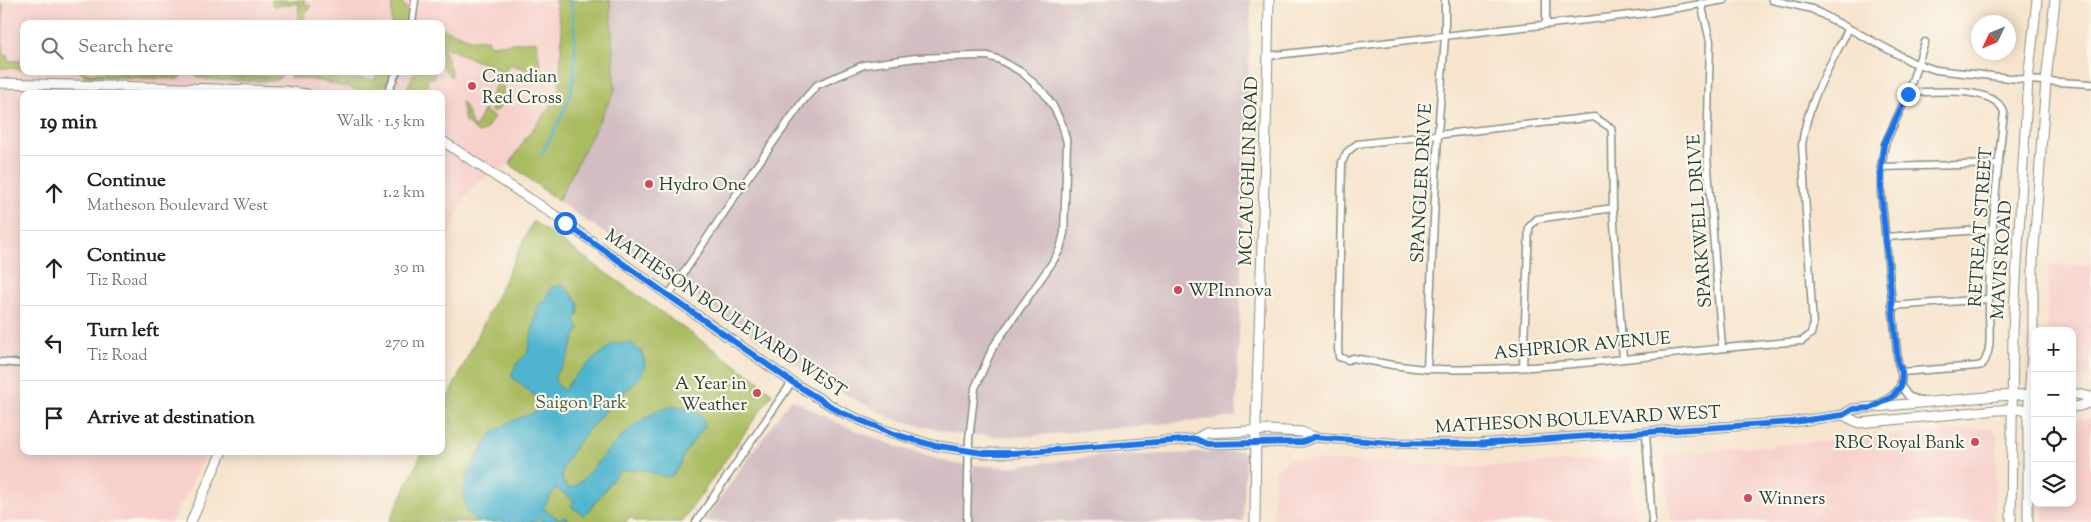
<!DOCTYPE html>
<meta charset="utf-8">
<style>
:root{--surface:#fff;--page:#f6f6f6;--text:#202124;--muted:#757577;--line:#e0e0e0}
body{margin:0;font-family:"Sorts Mill Goudy",serif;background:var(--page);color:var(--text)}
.controls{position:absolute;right:15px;bottom:15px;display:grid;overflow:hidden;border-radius:10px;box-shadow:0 2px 12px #0003}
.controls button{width:45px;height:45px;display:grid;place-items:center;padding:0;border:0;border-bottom:1px solid var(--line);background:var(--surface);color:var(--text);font:25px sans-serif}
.compass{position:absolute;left:1971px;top:15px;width:45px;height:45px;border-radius:50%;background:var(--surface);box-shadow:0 2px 12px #0003;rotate:226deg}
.stop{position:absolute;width:15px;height:15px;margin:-11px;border:4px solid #1a73e8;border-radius:50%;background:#fff}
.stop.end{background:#1a73e8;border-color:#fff;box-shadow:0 1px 5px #0008}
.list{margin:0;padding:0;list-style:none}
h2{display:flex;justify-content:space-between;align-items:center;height:65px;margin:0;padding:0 20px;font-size:21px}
h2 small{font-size:16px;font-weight:400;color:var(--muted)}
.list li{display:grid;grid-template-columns:32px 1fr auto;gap:15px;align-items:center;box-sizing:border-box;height:75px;padding:0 20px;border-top:1px solid var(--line)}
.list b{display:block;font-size:19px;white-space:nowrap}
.list p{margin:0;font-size:16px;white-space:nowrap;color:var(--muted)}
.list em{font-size:16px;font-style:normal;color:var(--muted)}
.icon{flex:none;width:28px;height:28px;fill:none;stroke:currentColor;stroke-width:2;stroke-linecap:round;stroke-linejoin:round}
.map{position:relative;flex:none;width:2091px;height:522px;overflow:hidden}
.search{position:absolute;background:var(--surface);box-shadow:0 2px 12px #0003;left:20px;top:20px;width:425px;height:55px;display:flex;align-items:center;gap:12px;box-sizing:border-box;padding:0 18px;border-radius:10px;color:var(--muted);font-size:19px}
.panel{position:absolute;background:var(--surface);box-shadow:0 2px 12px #0003;left:20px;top:90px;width:425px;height:365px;border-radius:10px}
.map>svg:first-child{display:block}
.built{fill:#f7d0cb;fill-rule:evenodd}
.industrial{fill:#d2bec2}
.green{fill:#aabc60;stroke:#647c4a}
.water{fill:#50b5cf;stroke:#387982}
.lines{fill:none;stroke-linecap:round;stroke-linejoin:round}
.stream{stroke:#50b5cf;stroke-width:2.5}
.street-casing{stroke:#8a9080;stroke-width:9}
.secondary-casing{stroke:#8a9080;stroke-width:11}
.street{stroke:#fff;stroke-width:6}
.secondary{stroke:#fff;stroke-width:9}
.route{stroke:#1a73e8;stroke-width:6}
.poi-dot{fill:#d1495b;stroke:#fbf7ec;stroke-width:2}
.labels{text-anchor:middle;stroke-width:4.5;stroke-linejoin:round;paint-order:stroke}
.poi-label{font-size:18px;fill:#1f3d34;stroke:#fbf7ec;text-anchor:start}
.street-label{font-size:18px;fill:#1f3d34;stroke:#fbf7ec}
.park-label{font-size:18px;fill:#425d3f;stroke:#fbf7ec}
</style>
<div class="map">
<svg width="2091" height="522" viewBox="0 0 2091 522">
<rect width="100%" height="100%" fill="#fbf7ec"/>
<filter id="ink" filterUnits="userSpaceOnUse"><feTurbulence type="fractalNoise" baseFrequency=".02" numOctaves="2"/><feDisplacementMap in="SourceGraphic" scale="10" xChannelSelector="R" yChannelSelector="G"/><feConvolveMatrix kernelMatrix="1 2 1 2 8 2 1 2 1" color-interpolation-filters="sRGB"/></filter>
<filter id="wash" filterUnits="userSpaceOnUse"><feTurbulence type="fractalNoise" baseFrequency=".0096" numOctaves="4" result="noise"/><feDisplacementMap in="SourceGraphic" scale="20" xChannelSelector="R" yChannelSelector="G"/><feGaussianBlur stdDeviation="1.12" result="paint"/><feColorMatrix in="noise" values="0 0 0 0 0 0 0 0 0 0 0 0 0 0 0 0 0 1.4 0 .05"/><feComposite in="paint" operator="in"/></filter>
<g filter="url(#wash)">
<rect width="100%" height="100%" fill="#f6e4cd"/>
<g class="built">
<path d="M0 0H555L562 33 559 95 525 139 510 164 479 182 466 196 441 252V94H24V451H208L172 522H0ZM24 24H441V71H24Z"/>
<polygon points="2048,265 2091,266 2091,375 2072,376 2072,331 2047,331"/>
<polygon points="2091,419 2091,522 2043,522 2044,503 2072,503 2072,420"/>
<polygon points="1990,427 1998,435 1994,522 1670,522 1663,455"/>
<polygon points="1630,457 1636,522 1273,522 1274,473 1289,459 1481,468"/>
</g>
<g class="industrial">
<polygon points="610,0 1251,0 1236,417 1019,437 953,434 891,418 813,377 558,201 615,90"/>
<polygon points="791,399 833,421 897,447 955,464 1007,467 1092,457 1246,451 1243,522 703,522"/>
</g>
<g class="green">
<polygon points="272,0 305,0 305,5 311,5 310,10 305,10 304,24 298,24 299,3 275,6 272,4"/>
<path d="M392 0H400C407 8 410 13 407 24H391Z"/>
<polygon points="555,0 610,0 615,90 558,201 510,164 525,139 559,95 562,33"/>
<polygon points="0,4 3,5 2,55 8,56 8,61 24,61 24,69 0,68"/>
<polygon points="441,28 473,40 488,39 489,45 536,41 542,75 510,64 503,75 500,75 498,70 445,47 443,49 452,74 451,77 441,65"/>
<polygon points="193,71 281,71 281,77 194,74"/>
<polygon points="290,71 309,71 347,77 345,87 321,81 290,77"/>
<polygon points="382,71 393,71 381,94 369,94 347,87 349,78 375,80 376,75"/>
<polygon points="415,71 435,71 434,78 428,77 426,94 404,94"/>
<polygon points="80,72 182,75 178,79 84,76"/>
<path d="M196 76 280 78 275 81C261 81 204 82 196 76Z"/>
<path d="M499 78C505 89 506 97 498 110L496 109 493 113 490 110 492 103 489 101Z"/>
<polygon points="461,102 464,104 473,127 476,127 483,110 494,117 485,131 478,133 465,121"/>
<polygon points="533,221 758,381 772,394 682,522 637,522 630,517 626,522 389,522 423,451 441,451 441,412"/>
</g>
<path class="water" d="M562 285C572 294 586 305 575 319L579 329C573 339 571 349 567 359 561 371 545 376 564 391 575 371 596 359 612 344L631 343C640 350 647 356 644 368 641 381 627 389 619 397 604 413 563 454 562 475 562 481 565 485 569 488 581 485 589 472 597 463 618 439 656 396 691 409 698 412 705 418 705 426L684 454 681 464 673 475 665 477 641 469 619 471 585 516 571 506 574 500 556 488 543 508 560 520 563 516 571 522H545L539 519 533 522H477L467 512 464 499 466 477 491 434 509 422 533 413 546 404 544 400 532 394 511 376 517 363 527 354 538 306 541 302 545 303 544 300 552 287Z"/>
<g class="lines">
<path class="stream" d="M541 155C553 132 569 107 573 81 577 59 574 23 571 0"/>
</g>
</g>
<g filter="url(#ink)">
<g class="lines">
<defs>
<g id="street">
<polyline points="1546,0 1546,24"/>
<polyline points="1772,0 1812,9 1912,62 1936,70 2028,80 2091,84"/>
<polyline points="1701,3 1710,41 1707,156 1722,347"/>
<polyline points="412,24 415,0"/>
<polyline points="1267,56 1648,13 1725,0"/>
<polyline points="387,94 397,71"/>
<polyline points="1881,167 1999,164"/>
<polyline points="1886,237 1993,229"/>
<polyline points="668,296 740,189 803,101 817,85 864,65 916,58 976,56 988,56 1000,60 1023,73 1044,93 1053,106 1062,124 1067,143 1064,233 1060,249 1052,263 993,347 975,388 969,439 967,522"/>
<polyline points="1892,306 1989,299"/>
<path d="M1623 359 1613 208 1612 134 1611 128 1594 117 1357 144 1347 152 1342 162 1338 348 1339 357 1348 360 1353 358C1378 362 1403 368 1428 369 1553 373 1678 350 1802 341L1811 334 1813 326 1802 145C1807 103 1829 67 1848 30"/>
<polyline points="0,362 24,364"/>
<polyline points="1523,367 1529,227 1537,219 1613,208"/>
<polyline points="1427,369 1438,134 1445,36 1445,0"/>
<path d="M1902 372 1977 366 1982 365C1993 352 1989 328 1989 312 1989 245 1997 179 2004 112 1994 85 1933 92 1908 93"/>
<polyline points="1901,386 1908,396 1921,401"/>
<path d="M1877 405C1896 395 1908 387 1898 363L1881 192V167L1885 144 1908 93 1925 42"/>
<polyline points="1646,434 1652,522"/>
<polyline points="696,522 792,382"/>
</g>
<g id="secondary">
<polyline points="0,83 285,91 307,94"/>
<polyline points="441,140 553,214 792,382 840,411 878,428 932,445 983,453 1016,453 1196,439 1206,433 1270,430 1302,432 1314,437 1390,443 1476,444 1793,422 1843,415 1853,409 1997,396 2035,394"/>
<polyline points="2072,393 2091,397"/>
<polyline points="2072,407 2080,406 2091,402"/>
<polyline points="1843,415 1859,423 1997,410 2033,409"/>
<polyline points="1196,439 1207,444 1303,442 1314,437"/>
<polyline points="191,522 222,451"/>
<polyline points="1255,522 1256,421 1267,97 1269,0"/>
<polyline points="2011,522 2013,331 2028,80 2037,0"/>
<polyline points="2028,522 2028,420 2033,332 2033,261 2046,81 2055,0"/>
</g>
</defs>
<use href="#street" class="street-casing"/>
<use href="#secondary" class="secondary-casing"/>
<use href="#street" class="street"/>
<use href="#secondary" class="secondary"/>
</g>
</g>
<g class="lines" filter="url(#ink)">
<polyline class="route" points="565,223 792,382 840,412 897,435 932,445 983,453 1016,453 1196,439 1207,444 1303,442 1314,437 1390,443 1476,444 1793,422 1843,415 1853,409 1871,408 1892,397 1901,386 1902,372 1898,363 1881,192 1881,167 1884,144 1908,94"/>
</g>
<g class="poi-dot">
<circle cx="472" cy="86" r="5"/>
<circle cx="649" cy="184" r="5"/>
<circle cx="1178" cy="290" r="5"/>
<circle cx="757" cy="393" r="5"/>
<circle cx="1975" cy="442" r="5"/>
<circle cx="1748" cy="498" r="5"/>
</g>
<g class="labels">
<g class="poi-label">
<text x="482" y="82">Canadian<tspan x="482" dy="21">Red Cross</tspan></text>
<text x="659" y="190">Hydro One</text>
<text x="1188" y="296">WPInnova</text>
<text x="747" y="389" text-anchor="end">A Year in<tspan x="747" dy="21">Weather</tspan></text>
<text x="1965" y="448" text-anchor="end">RBC Royal Bank</text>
<text x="1758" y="504">Winners</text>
</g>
<g class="street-label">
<text transform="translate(1248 171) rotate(-88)" y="6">MCLAUGHLIN ROAD</text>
<text transform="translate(1421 183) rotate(-87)" y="6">SPANGLER DRIVE</text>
<text transform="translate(1699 221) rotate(-94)" y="6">SPARKWELL DRIVE</text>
<text transform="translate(1980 227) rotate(-86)" y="6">RETREAT STREET</text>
<text transform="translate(2001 260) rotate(-86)" y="6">MAVIS ROAD</text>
<text transform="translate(726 313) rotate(34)" y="6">MATHESON BOULEVARD WEST</text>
<text transform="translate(1582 345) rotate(-5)" y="6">ASHPRIOR AVENUE</text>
<text transform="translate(1578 419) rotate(-3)" y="6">MATHESON BOULEVARD WEST</text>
</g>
<g class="park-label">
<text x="581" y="408">Saigon Park</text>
</g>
</g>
</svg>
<div class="controls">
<button>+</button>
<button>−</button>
<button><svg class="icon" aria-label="locate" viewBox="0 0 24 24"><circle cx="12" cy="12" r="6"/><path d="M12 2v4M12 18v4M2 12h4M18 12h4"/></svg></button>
<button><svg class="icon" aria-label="layers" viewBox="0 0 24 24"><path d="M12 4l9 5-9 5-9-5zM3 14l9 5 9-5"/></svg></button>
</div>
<svg class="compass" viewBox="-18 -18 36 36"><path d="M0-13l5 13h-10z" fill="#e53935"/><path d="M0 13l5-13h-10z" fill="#757577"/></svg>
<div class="stop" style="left:565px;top:223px"></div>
<div class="stop end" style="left:1908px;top:94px"></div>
<div class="search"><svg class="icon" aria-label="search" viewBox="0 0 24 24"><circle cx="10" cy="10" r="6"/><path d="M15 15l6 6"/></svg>Search here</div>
<section class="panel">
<h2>19 min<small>Walk · 1.5 km</small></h2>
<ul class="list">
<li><svg class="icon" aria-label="ahead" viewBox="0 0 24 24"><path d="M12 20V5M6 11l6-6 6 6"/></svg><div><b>Continue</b><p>Matheson Boulevard West</p></div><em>1.2 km</em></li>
<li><svg class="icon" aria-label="ahead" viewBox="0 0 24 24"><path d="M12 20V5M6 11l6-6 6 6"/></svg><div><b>Continue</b><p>Tiz Road</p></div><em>30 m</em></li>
<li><svg class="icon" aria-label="left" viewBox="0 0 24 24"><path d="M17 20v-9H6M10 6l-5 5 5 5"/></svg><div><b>Turn left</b><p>Tiz Road</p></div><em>270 m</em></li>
<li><svg class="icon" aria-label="arrive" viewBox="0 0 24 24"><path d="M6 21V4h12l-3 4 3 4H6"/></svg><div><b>Arrive at destination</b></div></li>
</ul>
</section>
</div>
